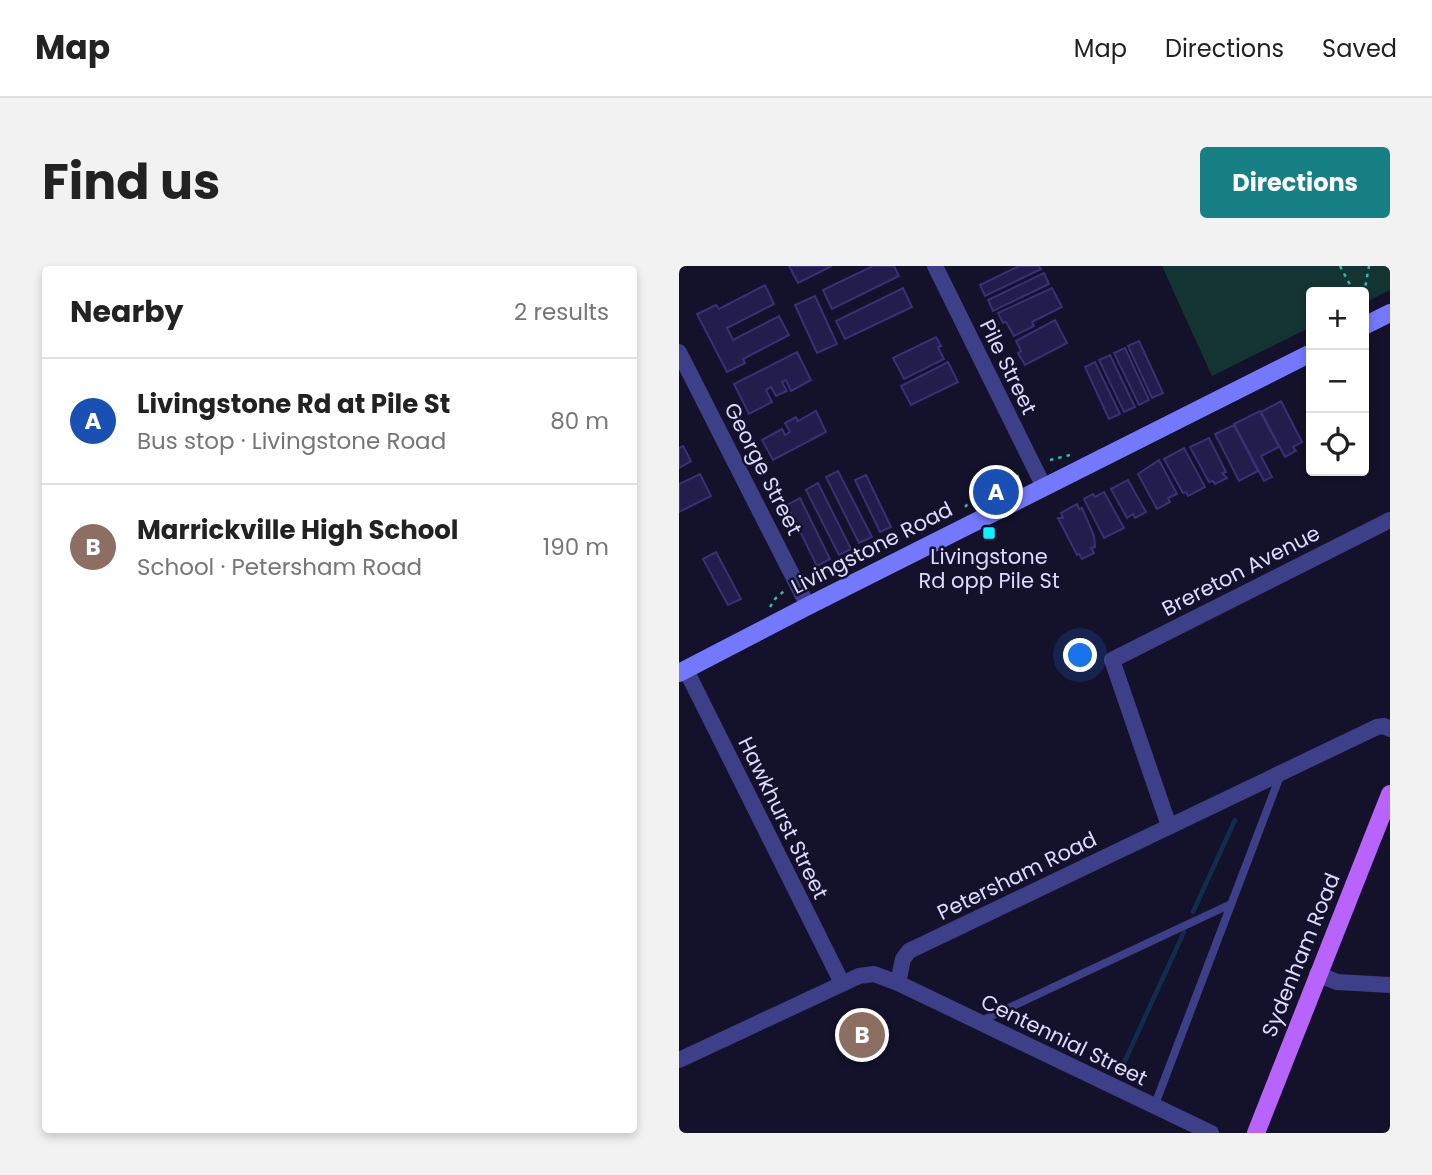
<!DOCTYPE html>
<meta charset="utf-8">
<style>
:root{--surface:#fff;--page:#f2f2f2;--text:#222;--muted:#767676;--line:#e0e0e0;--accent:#178084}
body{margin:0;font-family:Poppins,sans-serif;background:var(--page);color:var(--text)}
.controls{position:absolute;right:21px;top:21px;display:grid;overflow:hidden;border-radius:7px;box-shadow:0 4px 10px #0003}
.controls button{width:63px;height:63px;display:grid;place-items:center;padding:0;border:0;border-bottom:2px solid var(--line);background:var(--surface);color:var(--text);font:35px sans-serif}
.you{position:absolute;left:402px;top:390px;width:24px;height:24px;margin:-18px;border:5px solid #fff;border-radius:50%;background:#1a73e8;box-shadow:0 0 0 10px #1a73e833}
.badge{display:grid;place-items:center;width:46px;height:46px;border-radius:50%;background:var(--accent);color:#fff;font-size:23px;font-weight:700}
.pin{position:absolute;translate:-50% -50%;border:4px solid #fff;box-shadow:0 2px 7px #0006}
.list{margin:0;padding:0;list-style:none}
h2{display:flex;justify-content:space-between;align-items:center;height:91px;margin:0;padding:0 28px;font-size:30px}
h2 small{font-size:23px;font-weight:400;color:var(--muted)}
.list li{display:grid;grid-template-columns:46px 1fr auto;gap:21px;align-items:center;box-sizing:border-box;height:126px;padding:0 28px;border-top:2px solid var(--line)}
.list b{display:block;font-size:26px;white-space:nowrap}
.list p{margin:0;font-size:23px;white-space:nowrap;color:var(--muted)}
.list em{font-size:23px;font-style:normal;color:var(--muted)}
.icon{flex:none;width:38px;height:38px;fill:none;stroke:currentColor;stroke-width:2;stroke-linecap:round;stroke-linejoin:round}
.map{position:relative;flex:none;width:711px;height:867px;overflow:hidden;border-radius:7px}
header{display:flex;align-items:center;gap:42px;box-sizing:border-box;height:98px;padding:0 35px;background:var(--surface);border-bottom:2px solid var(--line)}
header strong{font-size:33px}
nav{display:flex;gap:38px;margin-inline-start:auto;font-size:24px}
.intro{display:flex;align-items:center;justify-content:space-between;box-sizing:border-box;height:168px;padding:0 42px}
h1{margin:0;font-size:49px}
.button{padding:18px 32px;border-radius:7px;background:var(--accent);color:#fff;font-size:24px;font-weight:700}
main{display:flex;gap:42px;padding:0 42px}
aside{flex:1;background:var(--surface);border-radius:7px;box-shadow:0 4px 10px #0003}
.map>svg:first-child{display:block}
.green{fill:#143431}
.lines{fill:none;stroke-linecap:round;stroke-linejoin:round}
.stream{stroke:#102c4f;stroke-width:4.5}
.building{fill:#231d4b;stroke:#393076;stroke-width:2}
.path{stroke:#32bbaa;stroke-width:2.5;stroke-dasharray:3.5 5;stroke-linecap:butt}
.lane{stroke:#3d3f88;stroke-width:8}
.street{stroke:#3d3f88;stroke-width:16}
.secondary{stroke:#7378fd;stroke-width:18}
.primary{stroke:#b963fd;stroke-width:18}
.poi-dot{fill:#09f3fc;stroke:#14112a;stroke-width:2.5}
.labels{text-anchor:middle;stroke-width:5;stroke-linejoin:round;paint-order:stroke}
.street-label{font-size:21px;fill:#dcdafe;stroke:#14112a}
.poi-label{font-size:21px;fill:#dcdafe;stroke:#14112a}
</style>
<header>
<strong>Map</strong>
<nav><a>Map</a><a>Directions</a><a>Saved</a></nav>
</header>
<div class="intro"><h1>Find us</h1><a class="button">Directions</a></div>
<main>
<aside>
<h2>Nearby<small>2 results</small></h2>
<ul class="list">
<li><span class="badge" style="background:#1a4fb4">A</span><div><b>Livingstone Rd at Pile St</b><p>Bus stop · Livingstone Road</p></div><em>80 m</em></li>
<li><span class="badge" style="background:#8d6e63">B</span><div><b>Marrickville High School</b><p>School · Petersham Road</p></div><em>190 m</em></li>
</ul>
</aside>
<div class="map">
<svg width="711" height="867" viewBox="0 0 711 867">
<rect width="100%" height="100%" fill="#14112a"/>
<polygon class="green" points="483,0 711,0 711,24 685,37 685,26 632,26 632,61 533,110"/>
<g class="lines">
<g class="stream">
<polyline points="514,646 556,554"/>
<polyline points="444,799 505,666"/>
</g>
</g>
<g class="building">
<polygon points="110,0 153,0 119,17"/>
<polygon points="194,0 215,0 220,10 153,43 144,24"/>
<polygon points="340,0 360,0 362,3 306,30 301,19"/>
<polygon points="365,7 370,18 314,45 309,34"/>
<polygon points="86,19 95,38 48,62 54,74 100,50 110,69 64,93 66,97 48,106 18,48 37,39 40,43"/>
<polygon points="224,22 233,41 166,73 157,55"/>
<polygon points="373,22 383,41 353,56 355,60 335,70 327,56 324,57 319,47"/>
<polygon points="136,30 158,78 138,87 116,39"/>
<polygon points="376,54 388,77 346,99 339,87 342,85 337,75"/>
<polygon points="257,71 262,80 259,81 265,93 225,113 214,92"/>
<polygon points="460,75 484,127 473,132 449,80"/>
<polygon points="446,82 470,134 460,139 435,87"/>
<polygon points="118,86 132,114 112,125 107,114 103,116 108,125 97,130 92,121 87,124 93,136 70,148 55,118"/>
<polygon points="431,89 456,141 445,146 420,94"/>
<polygon points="269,96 279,116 232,139 222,120"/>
<polygon points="416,96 441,148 430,153 406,101"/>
<polygon points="602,135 623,176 614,181 617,185 606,191 582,146"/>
<polygon points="137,145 147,166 94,194 83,174 103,163 106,169 111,166 106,157 117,151 119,155"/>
<polygon points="581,145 600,181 582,190 593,211 585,215 555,158"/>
<polygon points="555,159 579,205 560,215 536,168"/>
<polygon points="530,172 547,206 543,207 548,212 536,218 534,215 530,216 511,181"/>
<polygon points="4,180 12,195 0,202 0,182"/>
<polygon points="505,182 526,221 509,230 507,226 504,227 485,193"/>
<polygon points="480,194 498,228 489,232 491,236 478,243 459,208"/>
<polygon points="159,205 193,271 180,277 147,211"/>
<polygon points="21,208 32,230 0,246 0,218"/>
<polygon points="187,209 212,261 201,266 176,214"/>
<polygon points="449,214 467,246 456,252 454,248 448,252 432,223"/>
<polygon points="139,217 172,283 160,289 127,224"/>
<polygon points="425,226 445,262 425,272 405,233 414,228 416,231"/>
<polygon points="121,232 151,293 138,300 108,239"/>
<polygon points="398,238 400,243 403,242 415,270 416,281 412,282 415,287 403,293 400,288 398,289 379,252 384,252 382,247"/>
<polygon points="37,286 62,333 49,339 24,293"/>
</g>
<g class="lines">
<g class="path">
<polyline points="661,0 675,26"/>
<polyline points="685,28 690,0"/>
<polyline points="371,194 391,189"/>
<polyline points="286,241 293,233 343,208"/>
<polyline points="133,312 167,297 175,298"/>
<polyline points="91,341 96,333 105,325"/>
</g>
<g class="lane">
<polyline points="302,755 552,638"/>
<polyline points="475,841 601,510"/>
</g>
<g class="street">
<polyline points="256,0 365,221"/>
<polyline points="0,86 129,340"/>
<polyline points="7,404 163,717"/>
<polyline points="490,560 433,394 711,254"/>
<polyline points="638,708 658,716 711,719"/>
<polyline points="219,717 224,693 230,685 698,461 705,460 711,463"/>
<polyline points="0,794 180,710 195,708 219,717 532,867"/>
</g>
<g class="secondary">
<polyline points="685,60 711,47"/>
<polyline points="0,407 129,340 632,87"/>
</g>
<polyline class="primary" points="577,867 711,528"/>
</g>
<rect class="poi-dot" x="303" y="260" width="14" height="14" rx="3.5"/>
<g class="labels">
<g class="street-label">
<text transform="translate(329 101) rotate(64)" y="7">Pile Street</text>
<text transform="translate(84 203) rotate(63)" y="7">George Street</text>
<text transform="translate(193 282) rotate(-27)" y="7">Livingstone Road</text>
<text transform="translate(562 305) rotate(-27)" y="7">Brereton Avenue</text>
<text transform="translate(104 552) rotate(64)" y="7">Hawkhurst Street</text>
<text transform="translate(338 610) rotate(-26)" y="7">Petersham Road</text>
<text transform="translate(622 689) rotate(-68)" y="7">Sydenham Road</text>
<text transform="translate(385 774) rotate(26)" y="7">Centennial Street</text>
</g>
<g class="poi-label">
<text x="310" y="298">Livingstone<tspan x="310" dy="24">Rd opp Pile St</tspan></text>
</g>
</g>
</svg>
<div class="controls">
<button>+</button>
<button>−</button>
<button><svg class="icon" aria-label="locate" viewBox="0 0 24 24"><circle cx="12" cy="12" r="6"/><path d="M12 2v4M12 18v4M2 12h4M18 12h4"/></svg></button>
</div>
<div class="you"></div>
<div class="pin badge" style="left:317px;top:226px;background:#1a4fb4">A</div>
<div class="pin badge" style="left:183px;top:769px;background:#8d6e63">B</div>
</div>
</main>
